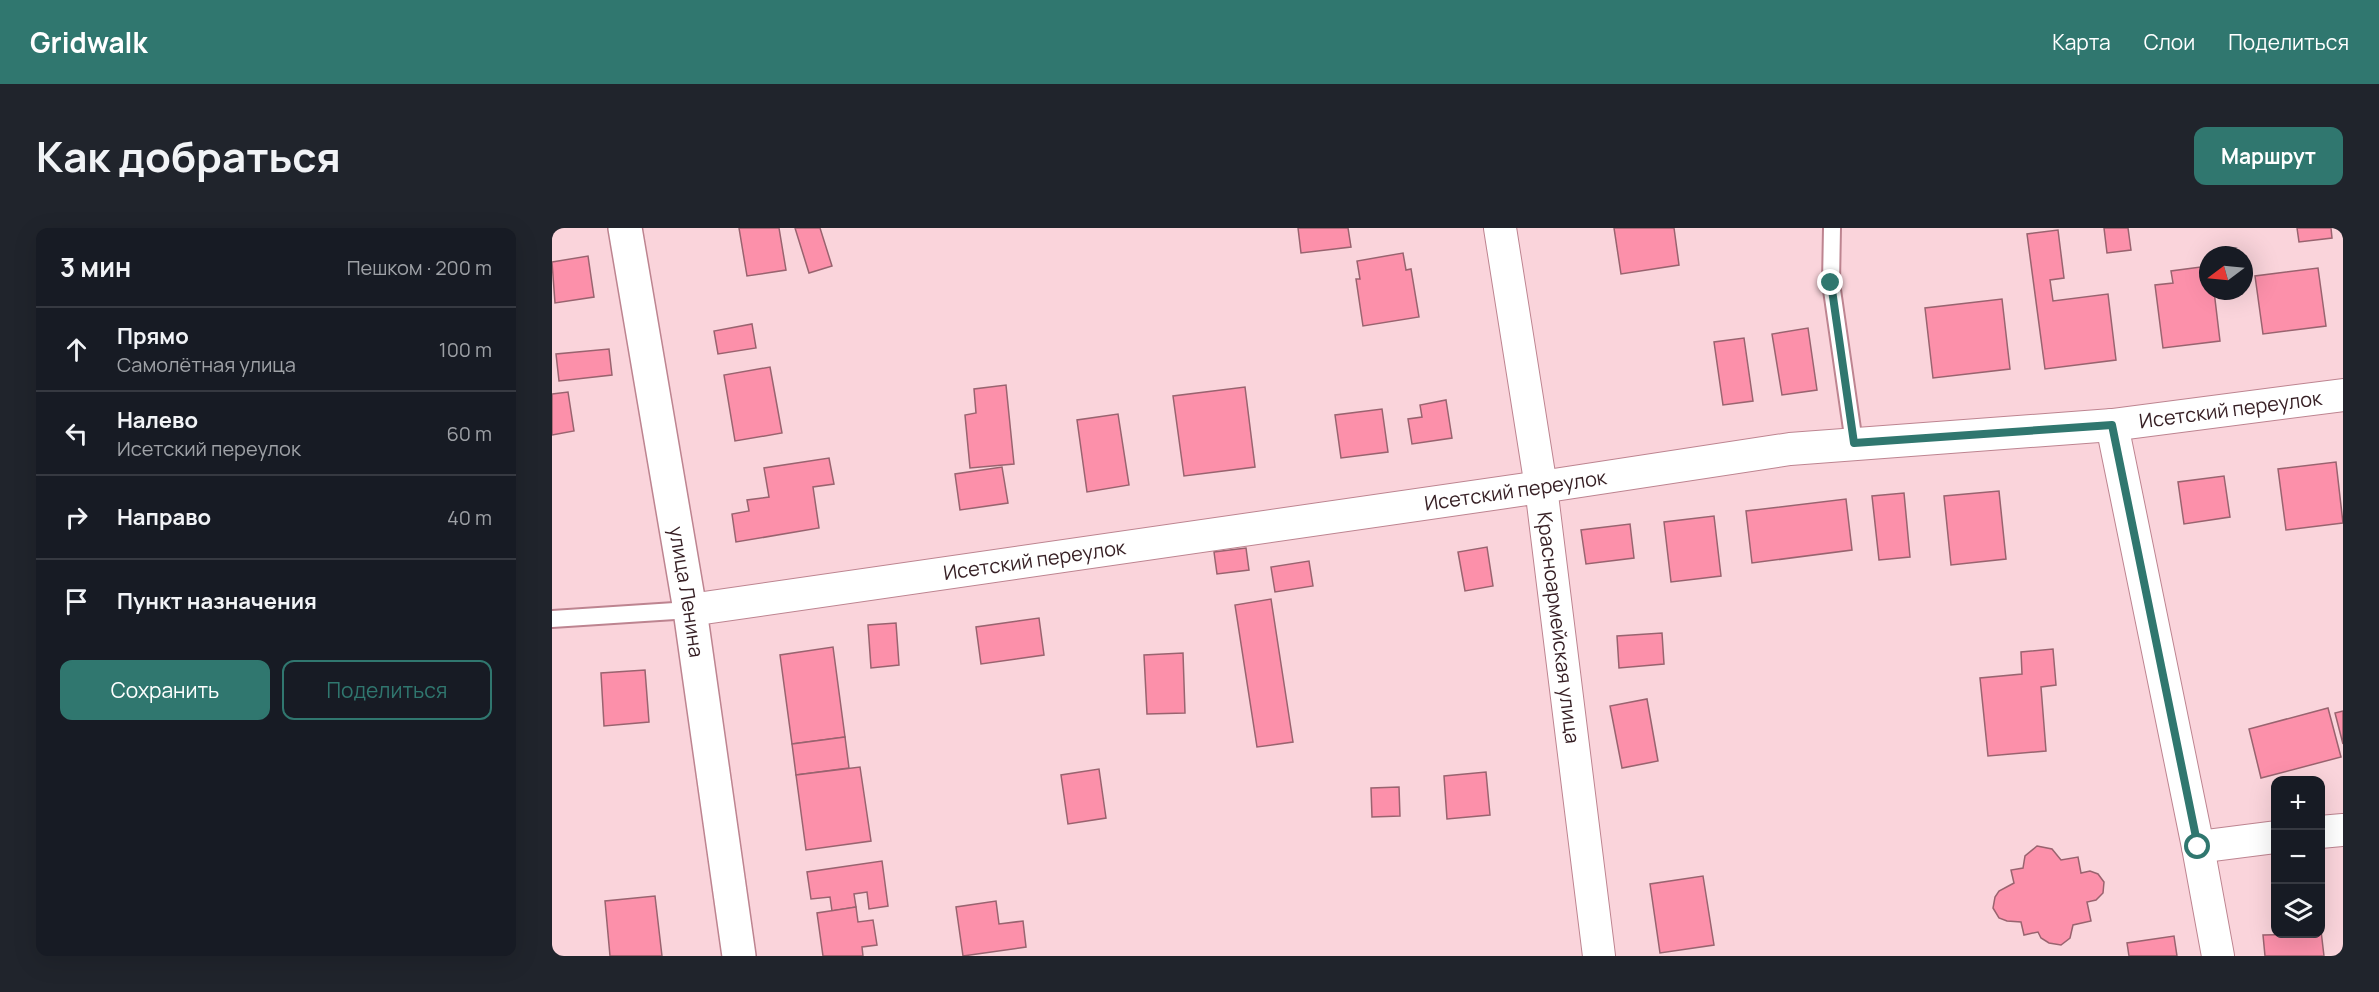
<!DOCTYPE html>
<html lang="ru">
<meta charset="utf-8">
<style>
:root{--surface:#171b24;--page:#20242c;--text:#f1f3f6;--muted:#9ea1a6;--line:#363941;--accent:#30776f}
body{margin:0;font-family:Manrope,sans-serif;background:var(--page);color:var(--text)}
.controls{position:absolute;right:18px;bottom:18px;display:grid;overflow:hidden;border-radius:12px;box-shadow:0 6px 24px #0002}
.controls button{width:54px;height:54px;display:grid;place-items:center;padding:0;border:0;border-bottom:2px solid var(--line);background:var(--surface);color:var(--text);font:30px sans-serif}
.compass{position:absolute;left:1647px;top:18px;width:54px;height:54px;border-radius:50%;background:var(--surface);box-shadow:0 6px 24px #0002;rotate:254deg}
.stop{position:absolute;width:18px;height:18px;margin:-14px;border:4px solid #30776f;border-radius:50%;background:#fff}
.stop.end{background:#30776f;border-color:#fff;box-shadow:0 2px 6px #0008}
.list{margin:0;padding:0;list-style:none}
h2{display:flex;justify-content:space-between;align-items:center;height:78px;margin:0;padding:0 24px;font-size:26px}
h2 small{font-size:20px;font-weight:400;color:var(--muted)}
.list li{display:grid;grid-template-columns:39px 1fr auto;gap:18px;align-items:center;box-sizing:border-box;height:84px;padding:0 24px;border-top:2px solid var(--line)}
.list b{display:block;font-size:22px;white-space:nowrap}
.list p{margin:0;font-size:20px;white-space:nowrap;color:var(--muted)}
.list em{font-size:20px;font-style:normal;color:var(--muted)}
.actions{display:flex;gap:12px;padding:18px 24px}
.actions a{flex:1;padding:14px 0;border:2px solid var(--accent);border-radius:12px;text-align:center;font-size:21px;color:var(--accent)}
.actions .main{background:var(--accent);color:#fff}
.icon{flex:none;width:33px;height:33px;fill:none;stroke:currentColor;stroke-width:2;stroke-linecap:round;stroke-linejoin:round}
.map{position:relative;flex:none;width:1791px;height:728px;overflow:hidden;border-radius:12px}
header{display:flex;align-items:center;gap:36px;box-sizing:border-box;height:84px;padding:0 30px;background:var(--accent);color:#fff}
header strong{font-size:28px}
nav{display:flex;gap:33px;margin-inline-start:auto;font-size:21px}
.intro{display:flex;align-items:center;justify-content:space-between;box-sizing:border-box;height:144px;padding:0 36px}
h1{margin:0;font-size:42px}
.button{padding:15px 27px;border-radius:12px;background:var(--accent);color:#fff;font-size:21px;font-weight:700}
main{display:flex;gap:36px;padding:0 36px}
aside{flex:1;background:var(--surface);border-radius:12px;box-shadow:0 6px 24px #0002}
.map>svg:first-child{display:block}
.building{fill:#fc90aa;stroke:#99636f;stroke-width:1.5}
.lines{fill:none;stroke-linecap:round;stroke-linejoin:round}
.lane-casing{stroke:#bd8490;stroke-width:20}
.street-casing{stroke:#bd8490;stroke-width:34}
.secondary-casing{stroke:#bd8490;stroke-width:36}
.lane{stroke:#fff;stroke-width:16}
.street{stroke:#fff;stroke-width:32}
.secondary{stroke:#fff;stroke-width:33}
.route{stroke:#30776f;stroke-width:8}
.labels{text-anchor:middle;stroke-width:6;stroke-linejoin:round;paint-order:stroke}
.street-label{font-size:20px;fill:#361f24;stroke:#fff}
</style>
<header>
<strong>Gridwalk</strong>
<nav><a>Карта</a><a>Слои</a><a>Поделиться</a></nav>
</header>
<div class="intro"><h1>Как добраться</h1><a class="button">Маршрут</a></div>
<main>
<aside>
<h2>3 мин<small>Пешком · 200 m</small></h2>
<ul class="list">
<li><svg class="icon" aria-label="ahead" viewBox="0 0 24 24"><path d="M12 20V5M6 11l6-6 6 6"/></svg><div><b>Прямо</b><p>Самолётная улица</p></div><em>100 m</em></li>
<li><svg class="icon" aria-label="left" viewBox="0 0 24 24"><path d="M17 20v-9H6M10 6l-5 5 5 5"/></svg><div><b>Налево</b><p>Исетский переулок</p></div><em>60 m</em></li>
<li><svg class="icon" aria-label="right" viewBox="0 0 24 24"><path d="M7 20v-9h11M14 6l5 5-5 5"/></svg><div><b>Направо</b></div><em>40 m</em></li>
<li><svg class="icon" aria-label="arrive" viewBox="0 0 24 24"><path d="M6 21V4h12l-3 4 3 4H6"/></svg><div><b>Пункт назначения</b></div></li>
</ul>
<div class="actions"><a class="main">Сохранить</a><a>Поделиться</a></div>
</aside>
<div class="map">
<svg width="1791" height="728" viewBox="0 0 1791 728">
<rect width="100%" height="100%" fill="#fad4db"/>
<g class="building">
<polygon points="187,0 227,0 234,42 195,48"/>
<polygon points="243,0 268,0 280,38 257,45"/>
<polygon points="746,0 796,0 799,19 749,25"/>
<polygon points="1062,0 1122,0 1127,37 1069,46"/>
<polygon points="1552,0 1576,0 1579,22 1555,25"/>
<polygon points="1745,0 1779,0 1780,10 1747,14"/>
<polygon points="1506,2 1512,50 1498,52 1501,73 1556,66 1564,132 1493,141 1475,6"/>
<polygon points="851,25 854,42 859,41 867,89 811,98 804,51 808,51 805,33"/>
<polygon points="36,28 42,69 3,75 0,34"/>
<polygon points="1656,38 1656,63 1662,63 1668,113 1611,120 1603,57 1621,55 1619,43"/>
<polygon points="1766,40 1774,98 1711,106 1703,48"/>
<polygon points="1450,71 1458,141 1381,150 1373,80"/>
<polygon points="200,96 204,120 166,126 162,103"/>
<polygon points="1256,100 1265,162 1230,167 1220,106"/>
<polygon points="1192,110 1201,173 1171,177 1162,114"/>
<polygon points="57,121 60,147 7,153 4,126"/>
<polygon points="218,139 230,205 183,213 172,147"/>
<polygon points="454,157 462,236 418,240 413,187 424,185 422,161"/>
<polygon points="693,159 703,239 632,248 621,168"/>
<polygon points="16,164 22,203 0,207 0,166"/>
<polygon points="894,172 900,210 860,216 856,191 870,189 868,177"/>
<polygon points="830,181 836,224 789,230 783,187"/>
<polygon points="566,186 577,257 535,264 525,192"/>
<polygon points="277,230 282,256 261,259 267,300 184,314 180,286 197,283 195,272 217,269 212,240"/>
<polygon points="1784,234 1791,295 1734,302 1726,241"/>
<polygon points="450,239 456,275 408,282 403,246"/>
<polygon points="1672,248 1678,289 1632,296 1626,254"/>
<polygon points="1447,263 1454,331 1399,337 1392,268"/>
<polygon points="1352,265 1358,329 1327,332 1320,268"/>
<polygon points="1294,271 1300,322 1200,335 1194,283"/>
<polygon points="1162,288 1169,348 1119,354 1112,294"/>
<polygon points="1078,296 1082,330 1034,336 1029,302"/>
<polygon points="935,319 941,358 913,363 906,324"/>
<polygon points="694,320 697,342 665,346 662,324"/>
<polygon points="757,333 761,358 723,364 719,339"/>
<polygon points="719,371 741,514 705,519 683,377"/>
<polygon points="487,390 492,427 429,436 424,399"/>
<polygon points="344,395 347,437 319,440 316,397"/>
<polygon points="1110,405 1112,436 1067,440 1065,408"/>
<polygon points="281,419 293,509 240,516 228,427"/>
<polygon points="1501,421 1504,457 1489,459 1494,523 1436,528 1428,450 1470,446 1469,424"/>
<polygon points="631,425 633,485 595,486 592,427"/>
<polygon points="93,442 97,494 52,498 49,445"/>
<polygon points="1095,471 1106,533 1070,540 1058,478"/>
<polygon points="1776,480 1789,529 1709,550 1697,501"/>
<polygon points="1791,483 1791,516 1783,485"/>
<polygon points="293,509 297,540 244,547 240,516"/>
<polygon points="308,539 319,613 254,622 244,547"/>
<polygon points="547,541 554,590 516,596 509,547"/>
<polygon points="934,544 938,587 895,591 892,548"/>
<polygon points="847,559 848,588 820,589 819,560"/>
<polygon points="1485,618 1500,621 1509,632 1526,629 1529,645 1538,643 1546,646 1552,654 1551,665 1544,672 1535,674 1539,693 1521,697 1518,710 1509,717 1497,715 1489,710 1486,704 1472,707 1469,694 1455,693 1447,690 1441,680 1443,669 1447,663 1462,655 1459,642 1471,640 1473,628"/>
<polygon points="330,633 336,678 317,681 315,664 302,666 304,679 280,683 278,669 259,671 255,644"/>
<polygon points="1151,648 1162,717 1108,725 1098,656"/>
<polygon points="103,668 110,728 58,728 53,673"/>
<polygon points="444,673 447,696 471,693 474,719 411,728 404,679"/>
<polygon points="304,679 306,694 321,692 325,717 310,719 311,728 271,728 265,685"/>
<polygon points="1768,694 1772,728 1713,728 1711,707 1768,706"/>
<polygon points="1622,708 1625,728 1577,728 1575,715"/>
</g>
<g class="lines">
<defs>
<g id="lane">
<polyline points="1280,0 1279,55 1302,215"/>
<polyline points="0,391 138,382"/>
</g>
<g id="street">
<path id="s1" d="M948 0 989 259 1047 728"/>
<polyline points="1560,197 1646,619 1666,728"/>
<path id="s2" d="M138 382 989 259 1238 221 1560 197 1791 167"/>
<polyline points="1768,604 1791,602"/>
<polyline points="1646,619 1724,609"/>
</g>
<g id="secondary">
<path id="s3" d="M73 0 138 382 187 728"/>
</g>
</defs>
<use href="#lane" class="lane-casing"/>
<use href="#street" class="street-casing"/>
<use href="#secondary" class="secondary-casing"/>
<use href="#lane" class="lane"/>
<use href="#street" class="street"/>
<use href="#secondary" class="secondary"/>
</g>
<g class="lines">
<polyline class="route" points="1279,55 1302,215 1560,197 1646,619"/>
</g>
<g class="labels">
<g class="street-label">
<text dy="7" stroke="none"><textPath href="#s2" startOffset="1554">Исетский переулок</textPath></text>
<text dy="7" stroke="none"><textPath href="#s2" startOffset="834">Исетский переулок</textPath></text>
<text dy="7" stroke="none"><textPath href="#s2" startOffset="348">Исетский переулок</textPath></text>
<text dy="7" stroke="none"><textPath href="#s3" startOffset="369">улица Ленина</textPath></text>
<text dy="7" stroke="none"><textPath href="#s1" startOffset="404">Красноармейская улица</textPath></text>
</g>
</g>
</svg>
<div class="controls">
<button>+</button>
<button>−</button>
<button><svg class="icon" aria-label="layers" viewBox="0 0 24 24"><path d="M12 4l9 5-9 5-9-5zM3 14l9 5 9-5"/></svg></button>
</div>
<svg class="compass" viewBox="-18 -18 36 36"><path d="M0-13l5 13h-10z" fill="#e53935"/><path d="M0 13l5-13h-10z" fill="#9ea1a6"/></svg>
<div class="stop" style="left:1646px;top:619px"></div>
<div class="stop end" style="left:1279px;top:55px"></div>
</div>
</main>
